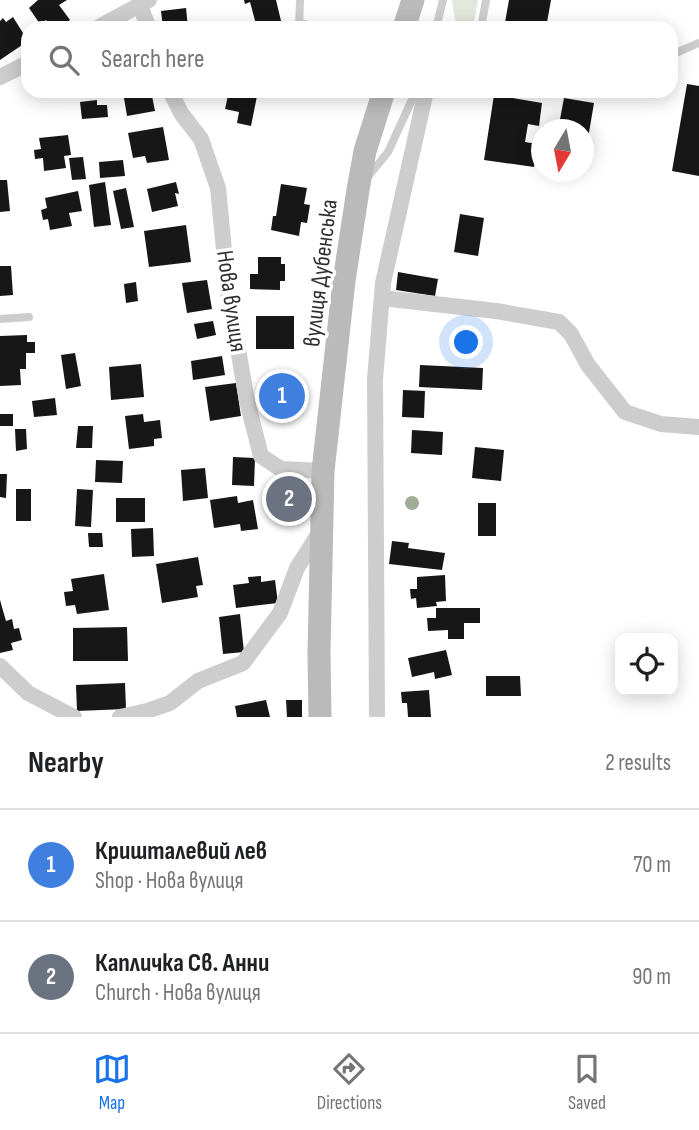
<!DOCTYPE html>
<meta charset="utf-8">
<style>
:root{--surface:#fff;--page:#f6f6f6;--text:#202124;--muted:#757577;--line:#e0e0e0;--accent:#1a73e8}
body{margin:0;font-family:"Sofia Sans Condensed",sans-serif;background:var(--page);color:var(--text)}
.controls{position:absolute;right:21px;bottom:21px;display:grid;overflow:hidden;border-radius:14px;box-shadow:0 4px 18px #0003}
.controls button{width:63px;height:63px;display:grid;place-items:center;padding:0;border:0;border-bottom:2px solid var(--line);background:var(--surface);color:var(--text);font:35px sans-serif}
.compass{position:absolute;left:531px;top:119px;width:63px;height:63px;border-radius:50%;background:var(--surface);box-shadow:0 4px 18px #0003;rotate:190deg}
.you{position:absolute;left:467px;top:343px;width:24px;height:24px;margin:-18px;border:5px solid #fff;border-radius:50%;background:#1a73e8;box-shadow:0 0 0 10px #1a73e833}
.badge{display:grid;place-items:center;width:46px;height:46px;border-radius:50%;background:var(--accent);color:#fff;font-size:23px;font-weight:700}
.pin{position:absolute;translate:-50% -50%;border:4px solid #fff;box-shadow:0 2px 7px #0006}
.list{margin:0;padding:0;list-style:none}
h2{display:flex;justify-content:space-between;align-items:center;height:91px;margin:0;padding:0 28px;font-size:30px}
h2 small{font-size:23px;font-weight:400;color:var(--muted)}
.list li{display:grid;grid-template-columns:46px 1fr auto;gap:21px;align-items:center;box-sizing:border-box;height:112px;padding:0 28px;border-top:2px solid var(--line)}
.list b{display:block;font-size:26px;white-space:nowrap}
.list p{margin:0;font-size:23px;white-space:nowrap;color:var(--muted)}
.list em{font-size:23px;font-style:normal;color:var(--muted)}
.icon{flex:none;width:38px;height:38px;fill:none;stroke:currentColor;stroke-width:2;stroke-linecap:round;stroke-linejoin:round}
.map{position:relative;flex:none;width:699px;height:717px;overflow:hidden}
.search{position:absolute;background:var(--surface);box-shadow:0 4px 18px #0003;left:21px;right:21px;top:21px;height:77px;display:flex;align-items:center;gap:18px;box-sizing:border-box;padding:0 24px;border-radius:21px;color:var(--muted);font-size:26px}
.sheet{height:315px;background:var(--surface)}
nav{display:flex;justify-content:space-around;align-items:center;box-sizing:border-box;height:98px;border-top:2px solid var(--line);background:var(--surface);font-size:19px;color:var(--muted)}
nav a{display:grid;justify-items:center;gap:4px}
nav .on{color:var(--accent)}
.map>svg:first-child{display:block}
.green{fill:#e3e8dd}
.building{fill:#171717}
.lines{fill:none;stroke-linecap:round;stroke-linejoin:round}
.service{stroke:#cdcdcd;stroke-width:8}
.minor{stroke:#cdcdcd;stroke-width:16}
.secondary{stroke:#bababa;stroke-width:23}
.tree{fill:#a0ab98}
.labels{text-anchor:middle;stroke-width:7;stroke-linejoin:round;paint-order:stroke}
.street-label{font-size:24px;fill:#303030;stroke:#fff}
</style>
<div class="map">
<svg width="699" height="717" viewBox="0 0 699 717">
<rect width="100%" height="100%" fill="#fff"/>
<polygon class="green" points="452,0 478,0 473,28 456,27"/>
<g class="building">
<polygon points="38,0 67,0 59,5 70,20 58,28 51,28 46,20 40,24 29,8"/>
<polygon points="244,0 276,0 282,25 257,28 250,2 245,4"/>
<polygon points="509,0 551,0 546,28 504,28"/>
<polygon points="186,8 188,28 163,28 161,11"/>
<polygon points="13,17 28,41 0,60 0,21 3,18 6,22"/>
<polygon points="687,84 699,86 699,176 672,171"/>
<polygon points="128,91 151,91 155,111 127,116 123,92"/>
<polygon points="229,91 258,91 251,126 237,123 239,112 225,109"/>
<polygon points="494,95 542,103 539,126 528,124 525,142 537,144 534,167 484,160"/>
<polygon points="564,98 594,103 585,156 584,130 558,130"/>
<polygon points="97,100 97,105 107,105 108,117 82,119 80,102"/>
<polygon points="163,127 169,160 147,163 145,156 133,158 128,133"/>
<polygon points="68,135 71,155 64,156 66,168 44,171 43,158 35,159 34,150 41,149 39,138"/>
<polygon points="83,157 86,179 72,180 69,158"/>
<polygon points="123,160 125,176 100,178 99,162"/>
<polygon points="0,180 7,180 10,211 0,212"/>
<polygon points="105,182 111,225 94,227 89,185"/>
<polygon points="176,182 179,194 175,193 178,206 152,212 147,189"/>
<polygon points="281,184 307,188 304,204 310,205 307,223 301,222 299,236 271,230 273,216 276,216"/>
<polygon points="126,188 134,227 121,229 113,191"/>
<polygon points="78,191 82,211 69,213 72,226 50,230 48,219 43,220 41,210 47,208 45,198"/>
<polygon points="460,214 484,218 478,256 454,252"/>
<polygon points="186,225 191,262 149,267 144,231"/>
<polygon points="258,257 281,257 281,264 285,264 285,281 280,281 280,290 250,289 250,274 258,274"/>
<polygon points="0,266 11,266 13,295 0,296"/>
<polygon points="398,272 438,279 435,296 396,290"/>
<polygon points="207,280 212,309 187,313 182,283"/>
<polygon points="136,282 138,301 126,303 124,284"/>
<rect x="256" y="316" width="38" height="33"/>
<polygon points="213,321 216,335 197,339 194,324"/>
<polygon points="27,335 27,342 35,342 35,353 26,353 26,369 20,369 21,385 0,386 0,336"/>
<polygon points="75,353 81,386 66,389 61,355"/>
<polygon points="222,356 225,375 193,380 191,361"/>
<polygon points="141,364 144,397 111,400 109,367"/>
<polygon points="420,365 483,368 482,390 419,387"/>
<polygon points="302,380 302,405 262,406 262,381"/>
<polygon points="236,383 241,416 210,421 205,387"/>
<polygon points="403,390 425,391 424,418 402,417"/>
<polygon points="55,398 57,415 34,417 32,401"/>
<rect x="0" y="414" width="13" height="12"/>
<polygon points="143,414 144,422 160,420 162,438 154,439 154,446 129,449 125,416"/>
<polygon points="78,426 93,426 92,448 76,448"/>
<polygon points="15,429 26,429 27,449 16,451"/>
<polygon points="412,430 443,432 442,455 411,453"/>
<polygon points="475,447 504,450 501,481 472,478"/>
<polygon points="233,457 255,458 254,486 232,485"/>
<polygon points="96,460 123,461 122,483 95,482"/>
<polygon points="205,468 208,498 183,501 181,470"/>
<polygon points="0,474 7,474 6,498 0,497"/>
<rect x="16" y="489" width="15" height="32"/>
<polygon points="77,489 93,490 91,527 75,526"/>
<polygon points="288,489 299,490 302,503 291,509 278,508 275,495"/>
<polygon points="237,496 238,503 253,500 258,529 241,531 240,524 214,528 210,500"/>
<rect x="116" y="498" width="29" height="24"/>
<rect x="478" y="503" width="18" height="33"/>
<polygon points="153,528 154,556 132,557 131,529"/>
<polygon points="88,533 102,533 103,547 89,547"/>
<polygon points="392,541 409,543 408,548 445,553 442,570 389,564"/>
<polygon points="198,557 203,585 196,586 198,597 162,603 156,564"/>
<polygon points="104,574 109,610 77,614 75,605 66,606 64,592 73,591 71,579"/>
<polygon points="445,575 446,601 436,602 437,606 417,608 416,598 411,599 410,589 417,589 417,577"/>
<polygon points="261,576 261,582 275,580 278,603 236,608 233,585 249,583 248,577"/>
<polygon points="0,600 6,621 12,619 14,629 19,628 22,640 11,643 13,650 0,653"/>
<polygon points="436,608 480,608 480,623 464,623 464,639 448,639 448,630 428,631 427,618 436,618"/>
<polygon points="240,614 244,652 223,654 219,617"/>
<polygon points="127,627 128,661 73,661 73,628"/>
<polygon points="446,650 452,675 435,679 434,672 412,677 408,658"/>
<polygon points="486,676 520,676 521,696 486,696"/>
<polygon points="125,683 126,709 77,711 76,685"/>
<polygon points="429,690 431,717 408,717 407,703 402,703 401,692"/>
<polygon points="266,700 270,717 237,717 235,706"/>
<polygon points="286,700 302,700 302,717 287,717"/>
</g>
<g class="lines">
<g class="service">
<polyline points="299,23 322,28"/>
<polyline points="299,28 300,0"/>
<polyline points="436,28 443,0"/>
<polyline points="481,28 486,0"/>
<polyline points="671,55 699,43"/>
<polyline points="366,179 388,152 416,91"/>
<polyline points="0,319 29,317"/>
</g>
<g class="minor">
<polyline points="140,6 149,28"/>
<polyline points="97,28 149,0"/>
<polyline points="0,77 28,63"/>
<polyline points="170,91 181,113 201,139 218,188 228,291 247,401 261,456 281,469 323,471"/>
<polyline points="382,298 496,311 559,322 571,334 588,365 625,412 661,424 699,427"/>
<polyline points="0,666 28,693 74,717"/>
<polyline points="120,717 147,711 170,703 198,681 243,663 280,613 297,568 321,530"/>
<polyline points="377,717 375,379 383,283 426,91"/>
</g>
<g class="secondary">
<polyline points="404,28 413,0"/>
<polyline points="320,717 319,653 323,471 344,281 358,190 365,151 384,91"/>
</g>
</g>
<circle class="tree" cx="412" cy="503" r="7"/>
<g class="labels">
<g class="street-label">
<text transform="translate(320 273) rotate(-83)" y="8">вулиця Дубенська</text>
<text transform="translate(232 301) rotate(82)" y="8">Нова вулиця</text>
</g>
</g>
</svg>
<div class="controls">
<button><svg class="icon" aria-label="locate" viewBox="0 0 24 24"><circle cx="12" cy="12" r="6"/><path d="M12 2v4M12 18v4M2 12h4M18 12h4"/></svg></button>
</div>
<svg class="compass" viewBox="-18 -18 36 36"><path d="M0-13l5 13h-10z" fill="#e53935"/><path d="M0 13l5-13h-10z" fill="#757577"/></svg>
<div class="you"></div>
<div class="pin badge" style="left:282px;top:396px;background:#3f7fe0">1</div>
<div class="pin badge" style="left:289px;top:499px;background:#6b7280">2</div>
<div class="search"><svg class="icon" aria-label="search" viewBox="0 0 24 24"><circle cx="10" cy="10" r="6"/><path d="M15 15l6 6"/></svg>Search here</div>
</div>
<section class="sheet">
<h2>Nearby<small>2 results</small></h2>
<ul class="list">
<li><span class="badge" style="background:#3f7fe0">1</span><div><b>Кришталевий лев</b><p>Shop · Нова вулиця</p></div><em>70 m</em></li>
<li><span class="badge" style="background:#6b7280">2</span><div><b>Капличка Св. Анни</b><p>Church · Нова вулиця</p></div><em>90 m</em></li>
</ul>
</section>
<nav>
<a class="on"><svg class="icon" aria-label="map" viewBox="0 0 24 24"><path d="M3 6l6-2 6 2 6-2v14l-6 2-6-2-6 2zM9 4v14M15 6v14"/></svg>Map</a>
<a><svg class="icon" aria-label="directions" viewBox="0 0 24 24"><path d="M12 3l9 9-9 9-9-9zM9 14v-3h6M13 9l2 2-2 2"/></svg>Directions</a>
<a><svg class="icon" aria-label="saved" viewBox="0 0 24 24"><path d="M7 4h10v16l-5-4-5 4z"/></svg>Saved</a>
</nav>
